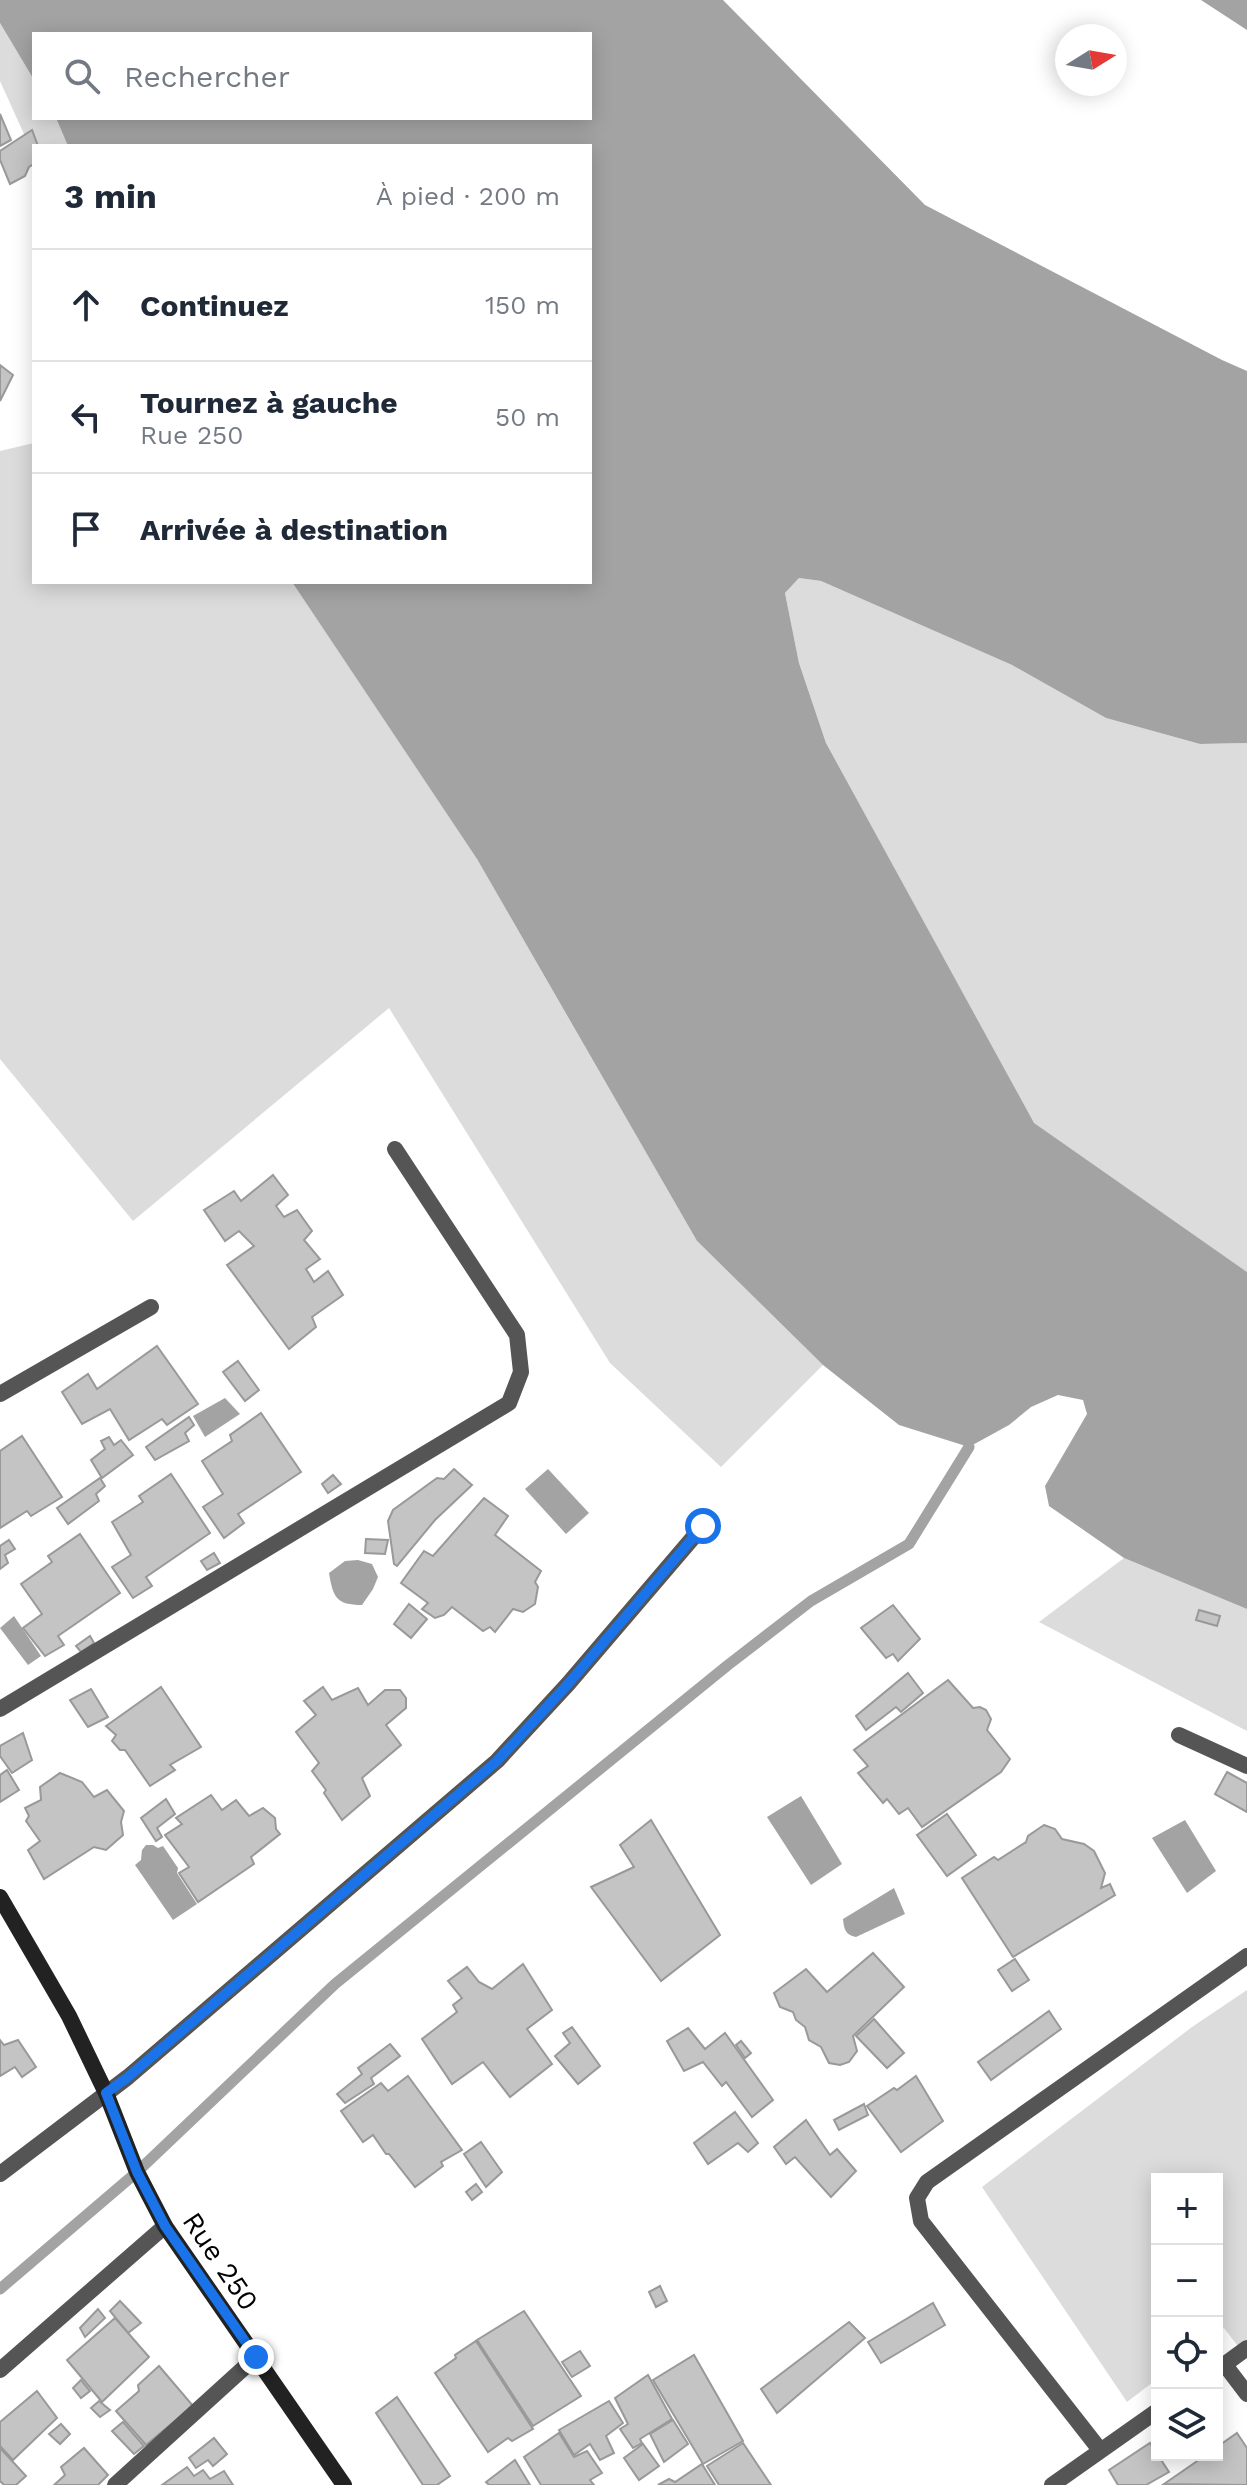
<!DOCTYPE html>
<html lang="fr">
<meta charset="utf-8">
<style>
:root{--surface:#fff;--page:#f6f6f7;--text:#1f2937;--muted:#747a83;--line:#e0e1e3}
body{margin:0;font-family:"Work Sans",sans-serif;background:var(--page);color:var(--text)}
.controls{position:absolute;right:24px;bottom:24px;display:grid;overflow:hidden;border-radius:0px;box-shadow:0 4px 20px #0003}
.controls button{width:72px;height:72px;display:grid;place-items:center;padding:0;border:0;border-bottom:2px solid var(--line);background:var(--surface);color:var(--text);font:40px sans-serif}
.compass{position:absolute;left:1055px;top:24px;width:72px;height:72px;border-radius:50%;background:var(--surface);box-shadow:0 4px 20px #0003;rotate:79deg}
.stop{position:absolute;width:24px;height:24px;margin:-18px;border:6px solid #1a73e8;border-radius:50%;background:#fff}
.stop.end{background:#1a73e8;border-color:#fff;box-shadow:0 2px 8px #0008}
.list{margin:0;padding:0;list-style:none}
h2{display:flex;justify-content:space-between;align-items:center;height:104px;margin:0;padding:0 32px;font-size:34px}
h2 small{font-size:26px;font-weight:400;color:var(--muted)}
.list li{display:grid;grid-template-columns:52px 1fr auto;gap:24px;align-items:center;box-sizing:border-box;height:112px;padding:0 32px;border-top:2px solid var(--line)}
.list b{display:block;font-size:30px;white-space:nowrap}
.list p{margin:0;font-size:26px;white-space:nowrap;color:var(--muted)}
.list em{font-size:26px;font-style:normal;color:var(--muted)}
.icon{flex:none;width:44px;height:44px;fill:none;stroke:currentColor;stroke-width:2;stroke-linecap:round;stroke-linejoin:round}
.map{position:relative;flex:none;width:1247px;height:2485px;overflow:hidden}
.search{position:absolute;background:var(--surface);box-shadow:0 4px 20px #0003;left:32px;top:32px;width:560px;height:88px;display:flex;align-items:center;gap:20px;box-sizing:border-box;padding:0 28px;border-radius:0px;color:var(--muted);font-size:30px}
.panel{position:absolute;background:var(--surface);box-shadow:0 4px 20px #0003;left:32px;top:144px;width:560px;height:440px;border-radius:0px}
.map>svg:first-child{display:block}
.green{fill:#dcdcdc}
.water{fill:#a3a3a3}
.lines{fill:none;stroke-linecap:round;stroke-linejoin:round}
.stream{stroke:#a3a3a3;stroke-width:11}
.building{fill:#c4c4c4;stroke:#999;stroke-width:2}
.street{stroke:#555;stroke-width:16}
.secondary{stroke:#222;stroke-width:16}
.route{stroke:#1a73e8;stroke-width:10}
.labels{text-anchor:middle;stroke-width:7;stroke-linejoin:round;paint-order:stroke}
.street-label{font-size:28px;fill:#000;stroke:#fff}
</style>
<div class="map">
<svg width="1247" height="2485" viewBox="0 0 1247 2485">
<rect width="100%" height="100%" fill="#fff"/>
<g class="green">
<polygon points="0,23 34,80 34,118 56,118 68,146 34,146 34,156 0,81"/>
<polygon points="34,443 34,582 292,582 477,859 697,1241 823,1365 721,1467 610,1363 389,1008 133,1221 0,1059 0,451"/>
<polygon points="799,578 821,581 1012,665 1106,718 1200,744 1247,743 1247,1272 1034,1124 826,743 799,663 785,593"/>
<polygon points="1124,1558 1247,1609 1247,1731 1039,1622"/>
<polygon points="1247,1990 1247,2358 1224,2328 1217,2333 1217,2179 1157,2179 1157,2379 1127,2402 982,2187 1192,2027"/>
</g>
<g class="water">
<polygon points="0,0 723,0 925,205 1222,360 1247,371 1247,743 1200,744 1106,718 1012,665 821,581 799,578 785,593 799,663 826,743 1034,1123 1247,1272 1247,1609 1124,1558 1049,1506 1045,1486 1087,1414 1083,1400 1058,1395 1031,1407 1009,1425 969,1447 899,1425 823,1365 697,1241 477,859 292,582 590,582 590,146 68,146 56,118 590,118 590,34 34,34 34,80 0,23"/>
<polygon points="1201,0 1247,0 1247,30"/>
<polygon points="225,1398 240,1414 205,1437 193,1416"/>
<polygon points="548,1469 589,1513 566,1534 525,1489"/>
<path d="M358 1560 372 1564 378 1577 373 1589 362 1605C336 1605 333 1597 329 1573L345 1561Z"/>
<polygon points="14,1616 41,1656 28,1665 0,1628"/>
<polygon points="801,1796 842,1864 811,1885 767,1817"/>
<polygon points="1185,1820 1216,1871 1187,1893 1152,1838"/>
<polygon points="146,1845 153,1845 158,1848 163,1846 178,1868 177,1873 197,1904 173,1920 135,1865 141,1860 142,1850"/>
<path d="M894 1888 905 1914 856 1937C845 1935 844 1929 843 1919Z"/>
</g>
<g class="lines">
<polyline class="stream" points="0,2289 137,2172 335,1984 728,1665 811,1601 909,1544 969,1447"/>
</g>
<g class="building">
<polygon points="0,114 11,140 0,146"/>
<polygon points="32,130 38,146 34,146 34,164 29,167 25,176 10,184 0,160 0,151"/>
<polygon points="0,365 13,375 0,401"/>
<polygon points="273,1175 288,1195 276,1206 284,1217 297,1210 312,1231 304,1240 320,1259 306,1269 314,1282 328,1271 343,1295 312,1317 316,1327 289,1349 227,1265 254,1246 239,1231 225,1241 204,1210 234,1191 241,1201"/>
<polygon points="157,1346 198,1404 167,1425 162,1419 129,1440 110,1409 82,1424 62,1392 88,1374 97,1389"/>
<polygon points="238,1361 259,1390 245,1401 223,1372"/>
<polygon points="261,1413 301,1472 238,1514 244,1523 224,1538 203,1507 223,1494 202,1461 232,1441 230,1435"/>
<polygon points="189,1417 194,1425 185,1433 189,1441 155,1460 146,1447"/>
<polygon points="22,1436 62,1497 31,1516 27,1511 0,1528 0,1451"/>
<polygon points="109,1437 114,1445 121,1440 133,1455 102,1478 91,1460 105,1449 101,1441"/>
<polygon points="454,1469 472,1485 435,1520 397,1566 394,1564 388,1521 393,1510 437,1478 444,1479"/>
<polygon points="171,1474 210,1533 146,1577 152,1586 133,1598 112,1567 131,1555 112,1522 143,1502 139,1496"/>
<polygon points="333,1475 341,1484 328,1493 322,1484"/>
<polygon points="100,1478 105,1486 96,1494 99,1501 68,1524 57,1508"/>
<polygon points="484,1498 508,1516 495,1535 541,1571 535,1582 538,1587 535,1604 523,1612 513,1609 495,1632 490,1627 483,1631 452,1607 444,1615 435,1618 422,1609 428,1603 401,1583 424,1551 433,1556"/>
<polygon points="80,1534 120,1593 58,1636 64,1645 45,1656 23,1628 42,1614 21,1584 52,1562 48,1556"/>
<polygon points="366,1539 388,1540 385,1554 365,1553"/>
<polygon points="9,1540 15,1549 5,1555 8,1563 0,1569 0,1546"/>
<polygon points="214,1553 220,1563 207,1570 201,1561"/>
<polygon points="409,1604 427,1619 411,1638 394,1624"/>
<polygon points="893,1605 920,1639 898,1661 893,1654 886,1658 861,1628"/>
<polygon points="1199,1610 1220,1616 1217,1626 1196,1620"/>
<polygon points="90,1636 94,1643 81,1652 76,1646"/>
<polygon points="908,1673 923,1693 901,1712 896,1707 866,1730 856,1716"/>
<polygon points="948,1680 973,1708 980,1707 986,1710 991,1719 987,1730 1010,1759 1001,1772 922,1827 908,1808 899,1814 887,1799 883,1803 858,1773 868,1766 854,1750"/>
<polygon points="161,1687 201,1747 170,1765 175,1770 150,1786 125,1750 120,1750 112,1741 116,1735 106,1726"/>
<polygon points="323,1687 332,1700 358,1688 368,1705 385,1690 400,1690 406,1698 406,1708 386,1725 401,1745 362,1778 370,1796 342,1820 324,1793 326,1790 312,1771 319,1763 296,1732 316,1715 304,1701"/>
<polygon points="91,1689 108,1717 88,1727 70,1700"/>
<polygon points="23,1733 32,1760 12,1773 0,1756 0,1746"/>
<polygon points="7,1770 19,1790 0,1802 0,1775"/>
<polygon points="1227,1772 1247,1783 1247,1812 1215,1794"/>
<polygon points="60,1773 82,1782 94,1797 107,1790 124,1811 121,1822 123,1835 106,1850 94,1847 44,1879 28,1850 40,1841 26,1821 29,1816 25,1808 41,1800 40,1787"/>
<polygon points="211,1795 222,1810 236,1800 249,1816 263,1808 275,1818 276,1829 280,1834 251,1857 254,1864 198,1902 179,1873 189,1867 165,1835 182,1824 176,1818"/>
<polygon points="166,1799 175,1814 157,1828 162,1837 156,1841 141,1818"/>
<polygon points="947,1814 976,1855 947,1876 917,1835"/>
<polygon points="651,1820 720,1935 661,1981 591,1887 634,1867 620,1845"/>
<polygon points="1044,1825 1055,1829 1062,1839 1084,1844 1094,1851 1105,1873 1101,1888 1110,1884 1115,1895 1013,1957 962,1878 994,1857 998,1860 1026,1842 1028,1836"/>
<polygon points="873,1953 904,1987 853,2036 857,2051 849,2062 840,2065 829,2063 821,2047 809,2040 805,2027 796,2020 793,2012 780,2007 774,1993 806,1969 827,1992"/>
<polygon points="1015,1959 1029,1980 1012,1991 998,1970"/>
<polygon points="523,1964 552,2010 527,2029 552,2064 510,2097 483,2062 452,2084 422,2039 457,2012 453,2005 462,1998 448,1981 467,1967 479,1982 492,1989"/>
<polygon points="1049,2011 1061,2029 991,2080 978,2062"/>
<polygon points="874,2019 904,2053 887,2068 856,2036"/>
<polygon points="572,2027 600,2066 578,2084 555,2056 570,2043 563,2033"/>
<polygon points="688,2028 705,2049 725,2033 773,2100 752,2117 726,2082 722,2086 703,2062 684,2071 667,2041"/>
<polygon points="0,2040 4,2045 18,2040 36,2067 22,2077 15,2067 0,2076"/>
<polygon points="741,2041 751,2053 745,2058 736,2045"/>
<polygon points="390,2044 400,2056 371,2078 374,2084 345,2103 337,2094 362,2074 358,2068"/>
<polygon points="408,2076 462,2150 441,2162 443,2166 415,2187 389,2154 386,2154 373,2135 363,2142 341,2111 381,2083 388,2091"/>
<polygon points="916,2076 943,2121 901,2152 867,2106 894,2088 897,2090"/>
<polygon points="864,2104 868,2115 839,2130 834,2120"/>
<polygon points="735,2112 758,2143 748,2152 738,2143 708,2164 694,2143"/>
<polygon points="806,2120 830,2155 837,2149 856,2171 831,2197 795,2157 786,2164 774,2147"/>
<polygon points="481,2142 502,2172 486,2187 464,2154"/>
<polygon points="476,2184 482,2192 472,2200 466,2192"/>
<polygon points="660,2286 667,2301 656,2307 649,2292"/>
<polygon points="120,2301 141,2323 128,2333 110,2311"/>
<polygon points="933,2303 945,2325 881,2363 868,2342"/>
<polygon points="98,2309 105,2318 85,2337 80,2328"/>
<polygon points="524,2311 581,2396 533,2426 477,2340"/>
<polygon points="115,2318 149,2357 102,2402 67,2360"/>
<polygon points="849,2322 865,2338 777,2413 761,2389"/>
<polygon points="476,2341 533,2429 512,2441 508,2438 488,2452 435,2373 456,2358 455,2355"/>
<polygon points="580,2351 590,2366 572,2377 562,2362"/>
<polygon points="694,2355 743,2441 703,2464 653,2380"/>
<polygon points="159,2366 193,2406 146,2445 116,2411 139,2391 138,2385"/>
<polygon points="648,2375 672,2419 640,2439 642,2443 633,2448 620,2429 628,2424 615,2398"/>
<polygon points="81,2380 90,2391 81,2398 73,2388"/>
<polygon points="37,2391 57,2418 13,2460 0,2446 0,2422"/>
<polygon points="397,2397 450,2476 437,2485 423,2485 376,2413"/>
<polygon points="99,2401 110,2410 100,2417 91,2408"/>
<polygon points="609,2401 623,2423 606,2436 614,2453 600,2460 590,2444 574,2455 559,2430"/>
<polygon points="673,2420 688,2444 664,2462 650,2434"/>
<polygon points="123,2422 144,2446 134,2454 112,2431"/>
<polygon points="61,2424 70,2434 60,2444 49,2434"/>
<polygon points="559,2433 574,2457 587,2451 602,2473 590,2480 594,2485 541,2485 524,2457"/>
<polygon points="1237,2433 1247,2448 1247,2485 1164,2484 1206,2455 1217,2455 1217,2447"/>
<polygon points="214,2438 227,2454 213,2466 208,2460 196,2468 189,2458"/>
<polygon points="743,2443 771,2485 719,2485 707,2466"/>
<polygon points="1150,2443 1169,2472 1146,2485 1118,2485 1109,2470"/>
<polygon points="643,2444 659,2466 639,2480 624,2458"/>
<polygon points="0,2448 26,2476 16,2485 4,2485 0,2481"/>
<polygon points="84,2448 108,2475 98,2485 54,2485 65,2475 61,2467"/>
<polygon points="515,2460 530,2485 489,2485 486,2482"/>
<polygon points="702,2464 715,2485 658,2485 669,2479 675,2482"/>
<polygon points="187,2467 194,2476 203,2470 210,2479 224,2471 233,2485 162,2485"/>
</g>
<g class="lines">
<g class="street">
<polyline points="0,1394 151,1307"/>
<polyline points="0,1709 509,1403 521,1372 517,1335 395,1149"/>
<polyline points="1179,1735 1247,1766"/>
<polyline points="0,2174 128,2077 497,1761 568,1684 703,1526"/>
<polyline points="1225,2365 1247,2394"/>
<polyline points="0,2370 165,2226"/>
<polyline points="1217,2370 1247,2348"/>
<polyline points="1100,2450 921,2221 917,2198 927,2182 1247,1956"/>
<polyline points="115,2485 256,2357"/>
<polyline points="1052,2485 1157,2411"/>
</g>
<polyline class="secondary" points="0,1897 69,2016 106,2093 137,2172 165,2226 344,2485"/>
</g>
<g class="lines">
<polyline class="route" points="256,2357 165,2226 137,2172 106,2093 128,2077 497,1761 568,1684 703,1526"/>
</g>
<g class="labels">
<g class="street-label">
<text transform="translate(221 2261) rotate(56)" y="10">Rue 250</text>
</g>
</g>
</svg>
<div class="controls">
<button>+</button>
<button>−</button>
<button><svg class="icon" aria-label="locate" viewBox="0 0 24 24"><circle cx="12" cy="12" r="6"/><path d="M12 2v4M12 18v4M2 12h4M18 12h4"/></svg></button>
<button><svg class="icon" aria-label="layers" viewBox="0 0 24 24"><path d="M12 4l9 5-9 5-9-5zM3 14l9 5 9-5"/></svg></button>
</div>
<svg class="compass" viewBox="-18 -18 36 36"><path d="M0-13l5 13h-10z" fill="#e53935"/><path d="M0 13l5-13h-10z" fill="#747a83"/></svg>
<div class="stop" style="left:703px;top:1526px"></div>
<div class="stop end" style="left:256px;top:2357px"></div>
<div class="search"><svg class="icon" aria-label="search" viewBox="0 0 24 24"><circle cx="10" cy="10" r="6"/><path d="M15 15l6 6"/></svg>Rechercher</div>
<section class="panel">
<h2>3 min<small>À pied · 200 m</small></h2>
<ul class="list">
<li><svg class="icon" aria-label="ahead" viewBox="0 0 24 24"><path d="M12 20V5M6 11l6-6 6 6"/></svg><div><b>Continuez</b></div><em>150 m</em></li>
<li><svg class="icon" aria-label="left" viewBox="0 0 24 24"><path d="M17 20v-9H6M10 6l-5 5 5 5"/></svg><div><b>Tournez à gauche</b><p>Rue 250</p></div><em>50 m</em></li>
<li><svg class="icon" aria-label="arrive" viewBox="0 0 24 24"><path d="M6 21V4h12l-3 4 3 4H6"/></svg><div><b>Arrivée à destination</b></div></li>
</ul>
</section>
</div>
